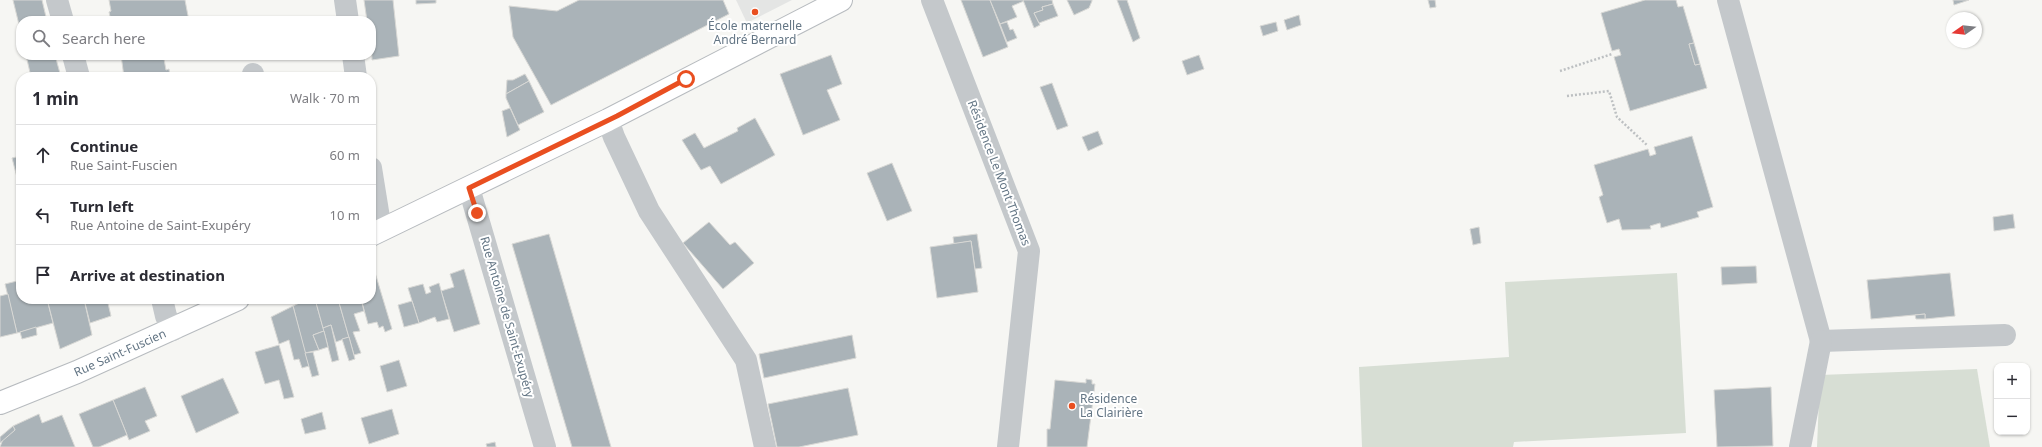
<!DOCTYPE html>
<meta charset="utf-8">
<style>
:root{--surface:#fff;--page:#f2f2f3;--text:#2b2b33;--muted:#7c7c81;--line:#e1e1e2}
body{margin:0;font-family:"Noto Sans",sans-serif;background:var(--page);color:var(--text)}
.controls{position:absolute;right:12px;bottom:12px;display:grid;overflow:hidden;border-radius:8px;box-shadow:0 1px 3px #0004}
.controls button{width:36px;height:36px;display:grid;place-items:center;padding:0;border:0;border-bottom:1px solid var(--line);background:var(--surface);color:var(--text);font:20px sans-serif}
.compass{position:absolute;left:1946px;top:12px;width:36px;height:36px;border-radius:50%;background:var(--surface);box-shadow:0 1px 3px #0004;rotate:256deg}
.stop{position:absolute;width:12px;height:12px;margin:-9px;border:3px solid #e94f20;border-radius:50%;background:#fff}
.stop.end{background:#e94f20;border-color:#fff;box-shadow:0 1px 4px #0008}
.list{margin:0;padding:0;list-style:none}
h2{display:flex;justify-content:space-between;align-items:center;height:52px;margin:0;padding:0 16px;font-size:17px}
h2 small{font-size:13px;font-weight:400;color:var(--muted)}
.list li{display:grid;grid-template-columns:26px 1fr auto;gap:12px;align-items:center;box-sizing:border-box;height:60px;padding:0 16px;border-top:1px solid var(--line)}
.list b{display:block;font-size:15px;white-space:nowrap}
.list p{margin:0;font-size:13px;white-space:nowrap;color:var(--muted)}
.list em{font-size:13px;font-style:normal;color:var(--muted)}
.icon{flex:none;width:22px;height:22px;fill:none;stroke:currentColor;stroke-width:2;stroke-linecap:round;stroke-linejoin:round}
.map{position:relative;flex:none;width:2042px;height:447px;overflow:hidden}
.search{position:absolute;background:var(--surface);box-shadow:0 1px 3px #0004;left:16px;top:16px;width:360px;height:44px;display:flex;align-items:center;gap:10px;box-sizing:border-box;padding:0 14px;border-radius:16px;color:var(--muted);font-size:15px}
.panel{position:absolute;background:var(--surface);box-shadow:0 1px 3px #0004;left:16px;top:72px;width:360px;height:232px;border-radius:16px}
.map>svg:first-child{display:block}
.built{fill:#e4e5e4}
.green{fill:#d7ded4}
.building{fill:#aab3b8;stroke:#d8d8d5}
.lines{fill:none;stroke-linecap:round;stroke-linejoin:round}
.major-casing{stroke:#b7bbbf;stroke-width:24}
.path{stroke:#bdc0c2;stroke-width:2.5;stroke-dasharray:2 2;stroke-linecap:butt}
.minor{stroke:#c4c8cb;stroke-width:22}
.major{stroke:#fff;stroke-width:22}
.route{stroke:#e94f20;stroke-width:5}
.poi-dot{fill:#e94f20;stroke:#fff;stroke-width:1.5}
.labels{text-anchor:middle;stroke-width:4;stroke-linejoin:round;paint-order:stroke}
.poi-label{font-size:12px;fill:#647685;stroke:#fff}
.street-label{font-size:12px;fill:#647685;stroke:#fff}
</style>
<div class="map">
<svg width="2042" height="447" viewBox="0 0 2042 447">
<rect width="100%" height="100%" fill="#f6f6f3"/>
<polygon class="built" points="736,0 792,0 747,23"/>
<g class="green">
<polygon points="1677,273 1686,433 1514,442 1513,447 1362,447 1359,367 1509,357 1505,282"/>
<polygon points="1977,369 1990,447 1817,447 1820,375"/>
</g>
<g class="building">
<polygon points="13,0 42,0 47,21 21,21 21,33"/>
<polygon points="109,0 185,0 189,21 111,21 109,12 111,11"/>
<polygon points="364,0 393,0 399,56 372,60 371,21 367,21"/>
<polygon points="416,0 436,0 436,3 416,4"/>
<polygon points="579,0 723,0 729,14 551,105 513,37 509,6 557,11"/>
<polygon points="961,0 990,0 1008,47 983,57"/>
<polygon points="990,0 1023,0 1024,1 1012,6 1017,17 1000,24"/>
<polygon points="1023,0 1052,0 1053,4 1042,7 1043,10 1034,13 1040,25 1034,28"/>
<polygon points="1067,0 1092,0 1092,1 1089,8 1074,15"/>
<polygon points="1117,0 1127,0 1140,38 1133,42"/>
<polygon points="1428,0 1435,0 1436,7 1430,8"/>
<polygon points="1645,0 1676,0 1678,7 1683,6 1694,43 1689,44 1695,65 1700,64 1707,88 1630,111 1614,57 1621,55 1619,49 1612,51 1601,13"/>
<polygon points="1953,0 1969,0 1954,5"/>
<polygon points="1053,4 1058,16 1039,23 1034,13 1043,10 1042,7"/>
<polygon points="1299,15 1301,25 1287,30 1284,20"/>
<polygon points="1007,22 1010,30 1013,29 1017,38 1007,42 1000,24"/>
<polygon points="1276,22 1278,31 1263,36 1260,26"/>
<polygon points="1694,43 1700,64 1695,65 1689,44"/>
<polygon points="26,55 55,55 61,77 31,77"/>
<polygon points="121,55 166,55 167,59 164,59 166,70 169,69 170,77 124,77"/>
<polygon points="831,55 842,84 827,90 840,120 803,135 780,74"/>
<polygon points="1199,55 1204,69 1187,75 1182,61"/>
<polygon points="525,74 529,81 506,94 507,80 513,80"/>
<polygon points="529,81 544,112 518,125 506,98 506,94"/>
<polygon points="1052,83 1068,126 1057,130 1040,87"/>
<polygon points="510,108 520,130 507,137 502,111"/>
<polygon points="755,118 775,155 721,184 710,166 701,170 682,140 695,133 704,148 738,131 737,128"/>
<polygon points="1098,131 1103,144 1088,151 1082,137"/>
<polygon points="1692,136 1713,207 1697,212 1699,217 1661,228 1660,223 1650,226 1651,229 1622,230 1619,219 1607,223 1599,197 1603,195 1594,165 1648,149 1650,156 1656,154 1654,147"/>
<polygon points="21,156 21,184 19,185 12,158"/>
<polygon points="892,163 912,211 887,221 867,173"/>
<polygon points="2013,214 2015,228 1994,231 1993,217"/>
<polygon points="709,222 730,245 735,242 754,263 723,289 683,243"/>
<polygon points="1479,227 1481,243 1473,245 1470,229"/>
<polygon points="549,234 611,447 572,447 512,244"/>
<polygon points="977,234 982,268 975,269 971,241 954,244 953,237"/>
<polygon points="971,241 978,292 937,298 930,247"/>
<polygon points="373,266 392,329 385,332 383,326 379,328 377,322 368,324 361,299 371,299 371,267"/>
<polygon points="1756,266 1757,283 1722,285 1721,267"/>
<polygon points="464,269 480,324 454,332 441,291 454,287 450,274"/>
<polygon points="1950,273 1955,316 1925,319 1925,314 1871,319 1867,280"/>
<polygon points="21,280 21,299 47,299 53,323 17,333 5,284"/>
<polygon points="439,283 449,319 437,322 435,317 419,323 408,288 423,284 426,294 431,292 429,287"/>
<polygon points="8,294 17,333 0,337 0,296"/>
<polygon points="47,299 84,299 92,335 60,349"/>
<polygon points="84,299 107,299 111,316 90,323"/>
<polygon points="308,299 315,299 324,331 313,335 319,350 305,353 293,306"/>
<polygon points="315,299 338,299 349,337 336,342 331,325 323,328"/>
<polygon points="338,299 361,299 364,311 354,314 360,331 353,332 361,353 354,355"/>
<polygon points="412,301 419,323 404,327 398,305"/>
<polygon points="293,306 309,366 302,368 299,359 294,360 289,340 279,344 271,317"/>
<polygon points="1925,314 1925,319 1916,319 1915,315"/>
<polygon points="331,325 339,360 332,362 323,328"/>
<polygon points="36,327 37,335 22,339 20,332"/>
<polygon points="324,331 328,347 319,350 313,335"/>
<polygon points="852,335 856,358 764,378 759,354"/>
<polygon points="349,337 355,359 349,361 342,339"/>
<polygon points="279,345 294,397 284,399 279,380 265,384 255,352"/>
<polygon points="313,352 319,375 312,377 305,353"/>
<polygon points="399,360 407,386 387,392 380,366"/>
<polygon points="223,378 239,413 196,433 181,396"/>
<polygon points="1086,379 1092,380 1092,384 1095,384 1087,447 1047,447 1047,429 1050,429 1055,380 1086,383"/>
<polygon points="145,387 157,416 145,421 150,431 129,440 113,400"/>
<polygon points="1771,387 1773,446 1717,447 1714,390"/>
<polygon points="848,388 858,435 799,447 777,447 768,404"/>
<polygon points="113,400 127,435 99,447 93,447 79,414"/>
<polygon points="392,409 399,434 369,444 361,418"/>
<polygon points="322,412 326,429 305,434 301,419"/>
<polygon points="39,414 42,423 62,415 75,447 0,447 3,439 15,430 13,426"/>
<polygon points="13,426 15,430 0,443 0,437"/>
<polygon points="495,442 496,447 487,447 486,444"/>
</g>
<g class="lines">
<defs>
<g id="major">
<polyline points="371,235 608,120 841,0"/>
<polyline points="0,403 77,372 238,299"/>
</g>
</defs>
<use href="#major" class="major-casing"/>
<g class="path">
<polyline points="1560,71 1612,54"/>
<polyline points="1567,96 1609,91 1617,117 1648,146"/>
</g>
<g class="minor">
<polyline points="57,0 63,21"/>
<polyline points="345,0 348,21"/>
<polyline points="932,0 1029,251 1008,447"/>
<polyline points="1728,0 1821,341 2005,335"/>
<polyline points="73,55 79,77"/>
<polyline points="353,55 356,77"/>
<polyline points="253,74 253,77"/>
<polyline points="608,120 614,137 649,211 746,360 765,447"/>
<polyline points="371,168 381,230"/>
<polyline points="469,188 545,447"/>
<polyline points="162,299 166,316 173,330"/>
<polyline points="1800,447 1821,341"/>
</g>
<use href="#major" class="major"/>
</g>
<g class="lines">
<polyline class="route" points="477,213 469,188 617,116 686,79"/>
</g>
<g class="poi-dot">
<circle cx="755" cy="12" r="4"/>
<circle cx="1072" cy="406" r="4"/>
</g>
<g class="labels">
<g class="poi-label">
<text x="755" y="30">École maternelle<tspan x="755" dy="14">André Bernard</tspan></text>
<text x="1080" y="403" text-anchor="start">Résidence<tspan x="1080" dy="14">La Clairière</tspan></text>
</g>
<g class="street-label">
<text transform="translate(999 173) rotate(69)" y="4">Résidence Le Mont Thomas</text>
<text transform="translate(507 317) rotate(74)" y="4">Rue Antoine de Saint-Exupéry</text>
<text transform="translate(120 353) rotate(-24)" y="4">Rue Saint-Fuscien</text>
</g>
</g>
</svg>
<div class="controls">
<button>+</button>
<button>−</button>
</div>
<svg class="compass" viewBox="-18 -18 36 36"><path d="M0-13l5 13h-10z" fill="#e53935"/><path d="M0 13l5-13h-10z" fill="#7c7c81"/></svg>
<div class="stop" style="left:686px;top:79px"></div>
<div class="stop end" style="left:477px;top:213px"></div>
<div class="search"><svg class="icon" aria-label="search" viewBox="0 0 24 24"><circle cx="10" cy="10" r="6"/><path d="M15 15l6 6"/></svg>Search here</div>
<section class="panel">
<h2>1 min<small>Walk · 70 m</small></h2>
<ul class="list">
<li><svg class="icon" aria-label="ahead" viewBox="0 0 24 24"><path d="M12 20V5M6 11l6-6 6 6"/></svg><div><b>Continue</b><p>Rue Saint-Fuscien</p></div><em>60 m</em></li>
<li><svg class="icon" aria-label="left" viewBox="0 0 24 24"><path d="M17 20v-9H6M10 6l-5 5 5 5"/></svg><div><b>Turn left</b><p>Rue Antoine de Saint-Exupéry</p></div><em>10 m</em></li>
<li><svg class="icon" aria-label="arrive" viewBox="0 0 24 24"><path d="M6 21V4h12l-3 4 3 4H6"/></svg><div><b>Arrive at destination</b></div></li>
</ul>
</section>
</div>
